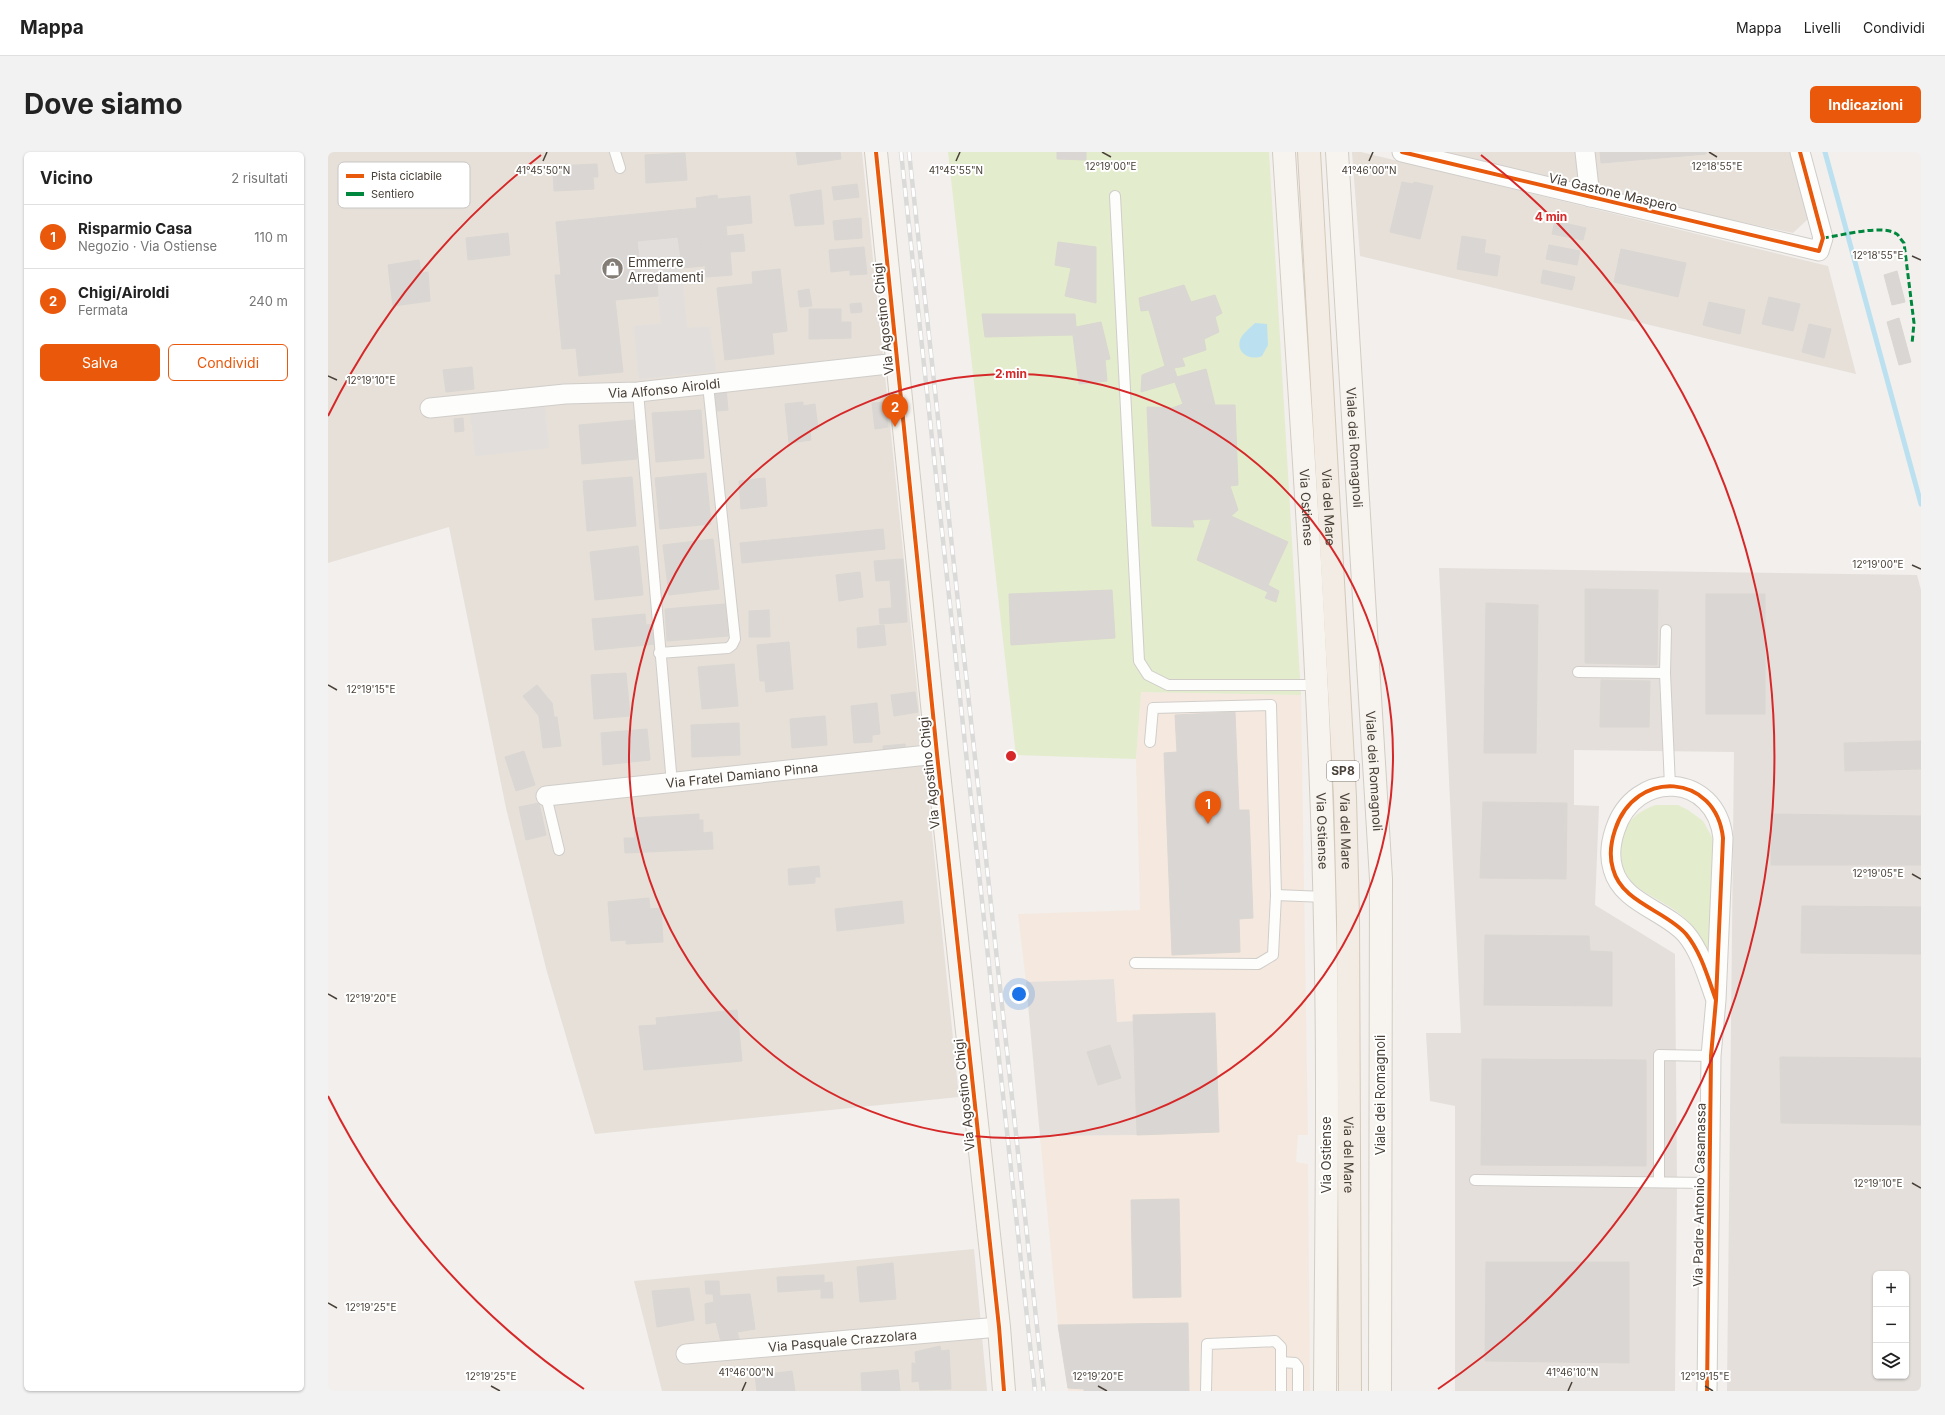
<!DOCTYPE html>
<html lang="it">
<meta charset="utf-8">
<style>
:root{--surface:#fff;--page:#f2f2f2;--text:#222;--muted:#767676;--line:#e0e0e0;--accent:#ea580c}
body{margin:0;font-family:Inter,sans-serif;background:var(--page);color:var(--text)}
.controls{position:absolute;right:12px;bottom:12px;display:grid;overflow:hidden;border-radius:6px;box-shadow:0 1px 3px #0004}
.controls button{width:36px;height:36px;display:grid;place-items:center;padding:0;border:0;border-bottom:1px solid var(--line);background:var(--surface);color:var(--text);font:20px sans-serif}
.you{position:absolute;left:691px;top:842px;width:14px;height:14px;margin:-10px;border:3px solid #fff;border-radius:50%;background:#1a73e8;box-shadow:0 0 0 6px #1a73e833}
.badge{display:grid;place-items:center;width:26px;height:26px;border-radius:50%;background:var(--accent);color:#fff;font-size:13px;font-weight:700}
.pin{position:absolute;translate:-50% -33px;filter:drop-shadow(0 1px 2px #0008)}
.pin::after{content:'';position:absolute;top:21px;width:14px;height:12px;background:inherit;clip-path:polygon(0 0,100% 0,50% 100%)}
.list{margin:0;padding:0;list-style:none}
h2{display:flex;justify-content:space-between;align-items:center;height:52px;margin:0;padding:0 16px;font-size:17px}
h2 small{font-size:13px;font-weight:400;color:var(--muted)}
.list li{display:grid;grid-template-columns:26px 1fr auto;gap:12px;align-items:center;box-sizing:border-box;height:64px;padding:0 16px;border-top:1px solid var(--line)}
.list b{display:block;font-size:15px;white-space:nowrap}
.list p{margin:0;font-size:13px;white-space:nowrap;color:var(--muted)}
.list em{font-size:13px;font-style:normal;color:var(--muted)}
.actions{display:flex;gap:8px;padding:12px 16px}
.actions a{flex:1;padding:9px 0;border:1px solid var(--accent);border-radius:6px;text-align:center;font-size:14px;color:var(--accent)}
.actions .main{background:var(--accent);color:#fff}
.icon{flex:none;width:22px;height:22px;fill:none;stroke:currentColor;stroke-width:2;stroke-linecap:round;stroke-linejoin:round}
.map{position:relative;flex:none;width:1593px;height:1239px;overflow:hidden;border-radius:6px}
header{display:flex;align-items:center;gap:24px;box-sizing:border-box;height:56px;padding:0 20px;background:var(--surface);border-bottom:1px solid var(--line)}
header strong{font-size:19px}
nav{display:flex;gap:22px;margin-inline-start:auto;font-size:14px}
.intro{display:flex;align-items:center;justify-content:space-between;box-sizing:border-box;height:96px;padding:0 24px}
h1{margin:0;font-size:28px}
.button{padding:10px 18px;border-radius:6px;background:var(--accent);color:#fff;font-size:14px;font-weight:700}
main{display:flex;gap:24px;padding:0 24px}
aside{flex:1;background:var(--surface);border-radius:6px;box-shadow:0 1px 3px #0004}
.map>svg:first-child{display:block}
.residential{fill:#e6e0d9}
.commercial{fill:#f5e9df}
.industrial{fill:#e4dfdb;fill-rule:evenodd}
.green{fill:#e3eccc}
.parking{fill:#e1dedc}
.water{fill:#bbe1f1}
.lines{fill:none;stroke-linecap:round;stroke-linejoin:round}
.stream{stroke:#bbe1f1;stroke-width:5}
.building{fill:#dad6d3;stroke:#dad6d2}
.lane-casing{stroke:#d0cdc9;stroke-width:12}
.street-casing{stroke:#d0cdc9;stroke-width:21}
.secondary-casing{stroke:#d2ccc3;stroke-width:24}
.primary-casing{stroke:#d5c9b9;stroke-width:24}
.lane{stroke:#fdfdfc;stroke-width:10}
.street{stroke:#fdfdfc;stroke-width:19}
.secondary{stroke:#f7f4ef;stroke-width:22}
.primary{stroke:#f2ece4;stroke-width:22}
.rail-casing{stroke:#dadad9;stroke-width:4.5}
.rail{stroke:#fff;stroke-width:3;stroke-dasharray:9;stroke-linecap:butt}
.quiet{stroke:#00873e;stroke-width:3;stroke-dasharray:6 3;stroke-linecap:butt}
.cycleway-casing{stroke:#fff;stroke-width:6}
.cycleway{stroke:#e8590c;stroke-width:4}
.ticks{fill:none;stroke:#494037;stroke-width:1.5}
.ring{fill:none;stroke:#d62828;stroke-width:2}
.labels{text-anchor:middle;stroke-width:4;stroke-linejoin:round;paint-order:stroke}
.shield{fill:#fff;stroke:#807973;stroke-width:1}
.shield-label{font-size:12px;font-weight:bold;fill:#494037}
.street-label{font-size:13px;fill:#494037;stroke:#fff}
.poi-label{font-size:13px;fill:#494037;stroke:#fff;text-anchor:start}
.key{fill:#fff;stroke:#c8c6c3;stroke-width:1}
.key-label{font-size:11px;fill:#494037}
.ticks-label{font-size:10px;text-anchor:middle;fill:#494037;stroke:#fff;stroke-width:4;stroke-linejoin:round;paint-order:stroke}
.centre{fill:#d62828;stroke:#fff;stroke-width:2}
.ring-label{font-size:12px;text-anchor:middle;font-weight:bold;fill:#d62828;stroke:#fff;stroke-width:4;stroke-linejoin:round;paint-order:stroke}
</style>
<header>
<strong>Mappa</strong>
<nav><a>Mappa</a><a>Livelli</a><a>Condividi</a></nav>
</header>
<div class="intro"><h1>Dove siamo</h1><a class="button">Indicazioni</a></div>
<main>
<aside>
<h2>Vicino<small>2 risultati</small></h2>
<ul class="list">
<li><span class="badge">1</span><div><b>Risparmio Casa</b><p>Negozio · Via Ostiense</p></div><em>110 m</em></li>
<li><span class="badge">2</span><div><b>Chigi/Airoldi</b><p>Fermata</p></div><em>240 m</em></li>
</ul>
<div class="actions"><a class="main">Salva</a><a>Condividi</a></div>
</aside>
<div class="map">
<svg width="1593" height="1239" viewBox="0 0 1593 1239">
<rect width="100%" height="100%" fill="#f2efec"/>
<g class="residential">
<polygon points="0,0 534,0 631,945 267,982 219,820 178,656 121,375 0,411"/>
<polygon points="1024,0 1033,0 1500,114 1528,222 1032,104"/>
<polygon points="1113,0 1463,0 1480,67 1465,81 1336,54"/>
<polygon points="646,1097 659,1239 334,1239 306,1129"/>
</g>
<polygon class="commercial" points="813,540 973,543 980,983 970,983 968,1010 980,1012 982,1239 740,1239 730,1173 712,984 809,983 805,869 789,870 786,827 698,830 690,762 812,758 808,607"/>
<g class="industrial">
<path d="M1111 416 1589 423 1593 438V1239H1399L1406 600 1246 598V653L1271 654 1267 753 1347 802 1349 1031 1347 1239H1127V954L1102 949 1098 881H1133ZM1548 1122H1578V1224H1548Z"/>
<polygon points="786,827 789,870 805,869 809,983 712,984 698,830"/>
</g>
<g class="green">
<polygon points="620,0 941,0 973,543 813,540 808,607 688,603"/>
<path d="M1328 653H1350L1360 658 1375 669 1385 687 1382 807C1376 795 1370 781 1361 770 1332 739 1283 742 1295 685 1298 668 1313 658 1328 653Z"/>
</g>
<g class="parking">
<polygon points="350,85 359,176 381,175 388,219 311,227 306,174 333,172 329,130 314,132 309,89"/>
<polygon points="216,251 221,296 147,304 142,259"/>
</g>
<path class="water" d="M927 171 939 172 940 193 934 204C924 209 908 202 912 188 914 182 922 176 927 171Z"/>
<g class="lines">
<polyline class="stream" points="1497,0 1593,352"/>
</g>
<g class="building">
<polygon points="468,0 512,0 513,7 470,13"/>
<polygon points="729,0 758,0 758,8 729,7"/>
<polygon points="1272,0 1378,0 1378,2 1273,11"/>
<polygon points="357,1 359,28 318,31 317,3"/>
<polygon points="269,12 270,25 265,25 266,37 226,39 225,14"/>
<polygon points="1074,30 1085,32 1086,30 1105,34 1092,87 1062,80"/>
<polygon points="529,32 531,45 506,48 504,35"/>
<polygon points="493,38 496,72 467,74 462,43"/>
<polygon points="389,43 390,47 422,44 424,71 398,74 399,84 415,82 417,99 402,100 404,123 378,125 377,113 375,114 368,46"/>
<polygon points="369,56 375,114 354,116 350,85 309,89 314,132 329,130 330,144 287,148 295,220 251,224 248,196 234,197 227,123 233,123 228,70"/>
<polygon points="533,66 534,86 507,88 505,69"/>
<polygon points="1227,69 1258,76 1255,88 1224,82"/>
<polygon points="180,81 182,103 140,108 138,86"/>
<polygon points="1134,84 1158,88 1156,101 1172,104 1169,124 1129,117"/>
<polygon points="730,90 768,95 768,151 737,144 743,116 727,113"/>
<polygon points="1221,93 1252,99 1249,113 1218,107"/>
<polygon points="536,95 539,122 522,123 522,118 503,120 501,98"/>
<polygon points="1293,97 1358,111 1350,145 1286,130"/>
<polygon points="91,108 93,121 100,120 102,149 65,154 60,113"/>
<polygon points="452,117 459,179 444,181 446,202 397,208 389,136 425,132 424,120"/>
<polygon points="1215,118 1247,125 1244,138 1213,131"/>
<polygon points="1569,119 1577,150 1564,153 1556,123"/>
<polygon points="856,133 863,150 887,143 894,161 887,165 891,180 876,187 878,198 854,206 857,214 846,216 849,225 878,217 887,253 907,253 910,333 902,334 910,358 903,364 960,390 940,433 951,439 948,450 937,446 940,440 869,408 883,367 864,368 866,375 824,374 819,255 844,256 855,252 847,230 813,240 814,223 837,214 821,158 813,159 811,146"/>
<polygon points="481,137 484,154 472,155 470,139"/>
<polygon points="1441,145 1472,152 1465,179 1434,172"/>
<polygon points="1381,150 1417,158 1412,182 1375,173"/>
<polygon points="533,151 534,160 523,161 522,152"/>
<polygon points="481,157 513,157 513,170 523,170 523,186 481,187"/>
<polygon points="654,162 747,162 748,175 773,170 782,207 777,208 779,229 751,232 745,183 657,185"/>
<polygon points="1571,166 1583,210 1571,213 1559,170"/>
<polygon points="1481,172 1503,177 1496,206 1474,200"/>
<polygon points="144,215 146,237 118,240 115,218"/>
<polygon points="398,237 400,258 389,259 387,239"/>
<polygon points="475,250 475,254 487,252 490,277 482,278 483,288 461,291 457,252"/>
<polygon points="557,250 560,275 547,277 544,251"/>
<polygon points="373,258 376,306 328,310 324,261"/>
<polygon points="135,266 136,279 127,280 126,267"/>
<polygon points="306,268 309,307 254,312 251,273"/>
<polygon points="378,321 383,372 332,377 327,326"/>
<polygon points="304,325 308,374 259,379 255,329"/>
<polygon points="437,326 439,354 413,357 411,329"/>
<polygon points="555,377 557,397 414,411 412,391"/>
<polygon points="385,387 391,437 341,443 335,393"/>
<polygon points="310,394 315,443 267,448 262,400"/>
<polygon points="575,407 579,470 552,472 551,457 564,456 562,428 548,429 546,409"/>
<polygon points="532,420 535,445 511,449 508,423"/>
<polygon points="1257,437 1330,438 1329,513 1257,511"/>
<polygon points="784,438 787,486 683,493 681,442"/>
<rect x="1378" y="442" width="59" height="120"/>
<polygon points="1158,451 1210,453 1208,601 1156,601"/>
<polygon points="397,452 400,484 339,489 337,457"/>
<polygon points="441,458 442,485 421,485 421,459"/>
<polygon points="317,462 318,473 326,472 328,492 267,498 264,467"/>
<polygon points="556,473 558,493 530,496 529,476"/>
<polygon points="461,490 465,537 438,540 437,529 432,529 429,493"/>
<polygon points="406,512 410,554 374,557 370,515"/>
<polygon points="298,521 302,564 266,567 263,523"/>
<polygon points="1273,528 1322,529 1321,575 1272,575"/>
<polygon points="209,533 224,551 226,565 229,565 233,594 215,596 211,564 195,544"/>
<polygon points="587,540 590,560 566,564 563,543"/>
<polygon points="549,551 552,582 544,583 544,590 526,591 523,554"/>
<polygon points="907,560 911,658 921,658 925,766 911,767 912,800 844,803 836,601 849,600 847,563"/>
<polygon points="497,564 499,593 464,596 462,567"/>
<polygon points="411,571 412,603 364,605 363,573"/>
<polygon points="319,577 322,608 275,613 273,581"/>
<polygon points="1593,589 1593,617 1517,619 1516,591"/>
<polygon points="577,592 578,601 556,603 555,594"/>
<polygon points="196,599 207,633 188,639 177,605"/>
<polygon points="1155,650 1239,651 1238,727 1152,726"/>
<polygon points="211,651 218,683 198,688 191,655"/>
<polygon points="371,662 371,668 375,668 375,681 384,680 385,697 297,701 296,686 307,686 306,666"/>
<polygon points="1443,662 1593,664 1593,713 1443,713"/>
<polygon points="491,714 492,725 487,725 487,731 461,733 460,717"/>
<polygon points="321,746 322,757 333,756 335,790 298,792 298,788 283,789 280,750"/>
<polygon points="574,749 576,771 509,779 507,757"/>
<polygon points="1474,754 1593,755 1593,802 1473,801"/>
<polygon points="1157,783 1261,784 1262,799 1284,800 1284,854 1156,853"/>
<polygon points="409,858 414,909 316,918 311,874 329,873 328,866"/>
<polygon points="887,861 891,980 809,983 805,863"/>
<polygon points="782,893 793,926 770,933 759,900"/>
<polygon points="1452,905 1593,906 1593,973 1453,971"/>
<polygon points="1154,907 1318,908 1318,1014 1153,1013"/>
<polygon points="851,1047 853,1145 805,1146 803,1048"/>
<polygon points="1158,1110 1301,1110 1301,1211 1157,1209"/>
<polygon points="565,1111 568,1147 532,1150 529,1115"/>
<polygon points="496,1123 496,1131 504,1130 505,1146 493,1146 493,1137 450,1140 449,1125"/>
<polygon points="377,1129 391,1129 392,1144 422,1142 427,1177 409,1180 412,1190 393,1190 388,1170 378,1172 377,1152 386,1150 385,1142 378,1142"/>
<polygon points="361,1136 366,1168 329,1175 324,1139"/>
<polygon points="860,1171 861,1239 756,1239 756,1237 740,1236 730,1173"/>
<polygon points="612,1194 613,1199 621,1198 623,1237 592,1238 591,1229 584,1230 584,1211 588,1212 587,1200"/>
<polygon points="570,1218 572,1239 534,1239 533,1221"/>
<polygon points="464,1219 467,1239 429,1239 427,1224"/>
</g>
<g class="lines">
<defs>
<g id="lane">
<polyline points="287,0 292,16"/>
<polyline points="787,44 811,509 820,523 840,533 989,533"/>
<polyline points="310,240 344,632"/>
<polyline points="1338,478 1337,521 1342,634"/>
<polyline points="331,501 400,496 404,493 407,487 380,233"/>
<polyline points="1250,520 1337,521"/>
<polyline points="822,590 825,556 943,553 948,743 997,745"/>
<polyline points="218,644 231,698"/>
<polyline points="807,811 930,812 945,803 948,743"/>
<polyline points="1147,1028 1381,1031"/>
<polyline points="1331,1030 1331,903 1383,904"/>
<polyline points="953,1210 967,1211 970,1215 970,1239"/>
<polyline points="878,1239 879,1192 947,1189 953,1195 953,1239"/>
</g>
<g id="street">
<polyline points="1074,0 1491,99 1495,86 1472,0"/>
<polyline points="1257,0 1262,45"/>
<path id="s1" d="M102 256 237 242 310 240 569 211"/>
<path id="s2" d="M218 644 609 602"/>
<path id="s3" d="M358 1202 671 1175"/>
<path d="M1379 1239 1383 904 1388 848 1395 686C1388 621 1307 616 1287 678 1283 690 1281 704 1285 717 1294 751 1337 758 1358 782 1373 800 1380 826 1388 848"/>
</g>
<g id="secondary">
<polyline points="548,0 609,602 671,1175 676,1239"/>
<path id="s4" d="M956 0C972 257 992 514 997 772 1001 927 998 1083 997 1239"/>
<path id="s5" d="M1009 0 1053 727 1052 1239"/>
</g>
<g id="primary">
<path id="s6" d="M981 0 1017 645 1020 765 1022 1239"/>
</g>
</defs>
<use href="#lane" class="lane-casing"/>
<use href="#street" class="street-casing"/>
<use href="#secondary" class="secondary-casing"/>
<use href="#primary" class="primary-casing"/>
<use href="#lane" class="lane"/>
<use href="#street" class="street"/>
<use href="#secondary" class="secondary"/>
<use href="#primary" class="primary"/>
<defs>
<g id="rail">
<polyline points="573,0 707,1239"/>
<polyline points="581,0 716,1239"/>
</g>
</defs>
<use href="#rail" class="rail-casing"/>
<use href="#rail" class="rail"/>
<path class="quiet" d="M1495 86C1512 84 1557 71 1570 83 1572 86 1574 89 1576 91L1586 171 1584 192"/>
<defs>
<g id="cycleway">
<polyline points="548,0 609,602 671,1175 676,1239"/>
<polyline points="1074,0 1491,99 1495,86 1472,0"/>
<path d="M1379 1239 1383 904 1388 848 1395 686C1388 621 1307 616 1287 678 1283 690 1281 704 1285 717 1294 751 1337 758 1358 782 1373 800 1380 826 1388 848"/>
</g>
</defs>
<use href="#cycleway" class="cycleway-casing"/>
<use href="#cycleway" class="cycleway"/>
</g>
<path class="ticks" d="M774 0 783 5M1381 0 1389 5M215 9 219 0M628 9 632 0M1041 9 1045 0M1584 104 1593 108M0 224 9 228M1584 413 1593 417M0 533 9 538M1584 722 1593 727M0 842 9 847M1584 1031 1593 1036M0 1151 9 1156M163 1234 172 1239M770 1234 779 1239M1377 1234 1385 1239M414 1239 418 1230M1240 1239 1244 1230"/>
<g class="ring">
<circle cx="683" cy="604" r="382"/>
<path d="M256 1237A763 763 0 0 1 0 944M0 264A763 763 0 0 1 213 3M1153 3A763 763 0 0 1 1110 1237"/>
</g>
<defs>
<symbol id="shop-disc" viewBox="-11 -11 22 22"><circle r="9.5" fill="#847d76" stroke="#fff"/><path d="M-5-2.5h2.3a2.7 3.5 0 0 1 5.4 0H5L5.5 6h-11ZM-1.5-2.5h3a1.5 2.3 0 0 0-3 0Z" fill="#fff"/></symbol>
</defs>
<g fill-rule="evenodd">
<use href="#shop-disc" x="272" y="104" width="25" height="25"/>
</g>
<g class="labels">
<rect class="shield" x="999" y="609" width="32" height="20" rx="3"/>
<g class="shield-label">
<text x="1015" y="623">SP8</text>
</g>
<g class="street-label">
<text transform="translate(1285 40) rotate(13)" y="5">Via Gastone Maspero</text>
<text transform="translate(555 167) rotate(-96)" y="5">Via Agostino Chigi</text>
<text dy="5" stroke="none"><textPath href="#s1" startOffset="235">Via Alfonso Airoldi</textPath></text>
<text dy="5" stroke="none"><textPath href="#s5" startOffset="296">Viale dei Romagnoli</textPath></text>
<text dy="5" stroke="none"><textPath href="#s4" startOffset="356">Via Ostiense</textPath></text>
<text dy="5" stroke="none"><textPath href="#s6" startOffset="356">Via del Mare</textPath></text>
<text dy="5" stroke="none"><textPath href="#s5" startOffset="620">Viale dei Romagnoli</textPath></text>
<text transform="translate(601 621) rotate(-96)" y="5">Via Agostino Chigi</text>
<text dy="5" stroke="none"><textPath href="#s2" startOffset="197">Via Fratel Damiano Pinna</textPath></text>
<text dy="5" stroke="none"><textPath href="#s4" startOffset="680">Via Ostiense</textPath></text>
<text dy="5" stroke="none"><textPath href="#s6" startOffset="680">Via del Mare</textPath></text>
<text transform="translate(636 943) rotate(-96)" y="5">Via Agostino Chigi</text>
<text transform="translate(1052 943) rotate(-90)" y="5">Viale dei Romagnoli</text>
<text transform="translate(998 1003) rotate(-90)" y="5">Via Ostiense</text>
<text dy="5" stroke="none"><textPath href="#s6" startOffset="1004">Via del Mare</textPath></text>
<text transform="translate(1371 1043) rotate(-89)" y="5">Via Padre Antonio Casamassa</text>
<text dy="5" stroke="none"><textPath href="#s3" startOffset="157">Via Pasquale Crazzolara</textPath></text>
</g>
<g class="poi-label">
<text x="300" y="115">Emmerre<tspan x="300" dy="15">Arredamenti</tspan></text>
</g>
</g>
<rect x="10" y="10" width="132" height="46" rx="6" class="key"/>
<rect x="18" y="22" width="18" height="4" fill="#e8590c"/>
<rect x="18" y="40" width="18" height="4" fill="#00873e"/>
<g class="key-label">
<text x="43" y="28">Pista ciclabile</text>
<text x="43" y="46">Sentiero</text>
</g>
<g class="ticks-label">
<text x="783" y="18">12°19'00"E</text>
<text x="1389" y="18">12°18'55"E</text>
<text x="215" y="22">41°45'50"N</text>
<text x="628" y="22">41°45'55"N</text>
<text x="1041" y="22">41°46'00"N</text>
<text x="1550" y="107">12°18'55"E</text>
<text x="43" y="232">12°19'10"E</text>
<text x="1550" y="416">12°19'00"E</text>
<text x="43" y="541">12°19'15"E</text>
<text x="1550" y="725">12°19'05"E</text>
<text x="43" y="850">12°19'20"E</text>
<text x="1550" y="1035">12°19'10"E</text>
<text x="43" y="1159">12°19'25"E</text>
<text x="418" y="1224">41°46'00"N</text>
<text x="1244" y="1224">41°46'10"N</text>
<text x="163" y="1228">12°19'25"E</text>
<text x="770" y="1228">12°19'20"E</text>
<text x="1377" y="1228">12°19'15"E</text>
</g>
<circle cx="683" cy="604" r="6" class="centre"/>
<g class="ring-label">
<text x="1223" y="69">4 min</text>
<text x="683" y="226">2 min</text>
</g>
</svg>
<div class="controls">
<button>+</button>
<button>−</button>
<button><svg class="icon" aria-label="layers" viewBox="0 0 24 24"><path d="M12 4l9 5-9 5-9-5zM3 14l9 5 9-5"/></svg></button>
</div>
<div class="you"></div>
<div class="pin badge" style="left:880px;top:672px">1</div>
<div class="pin badge" style="left:567px;top:275px">2</div>
</div>
</main>
